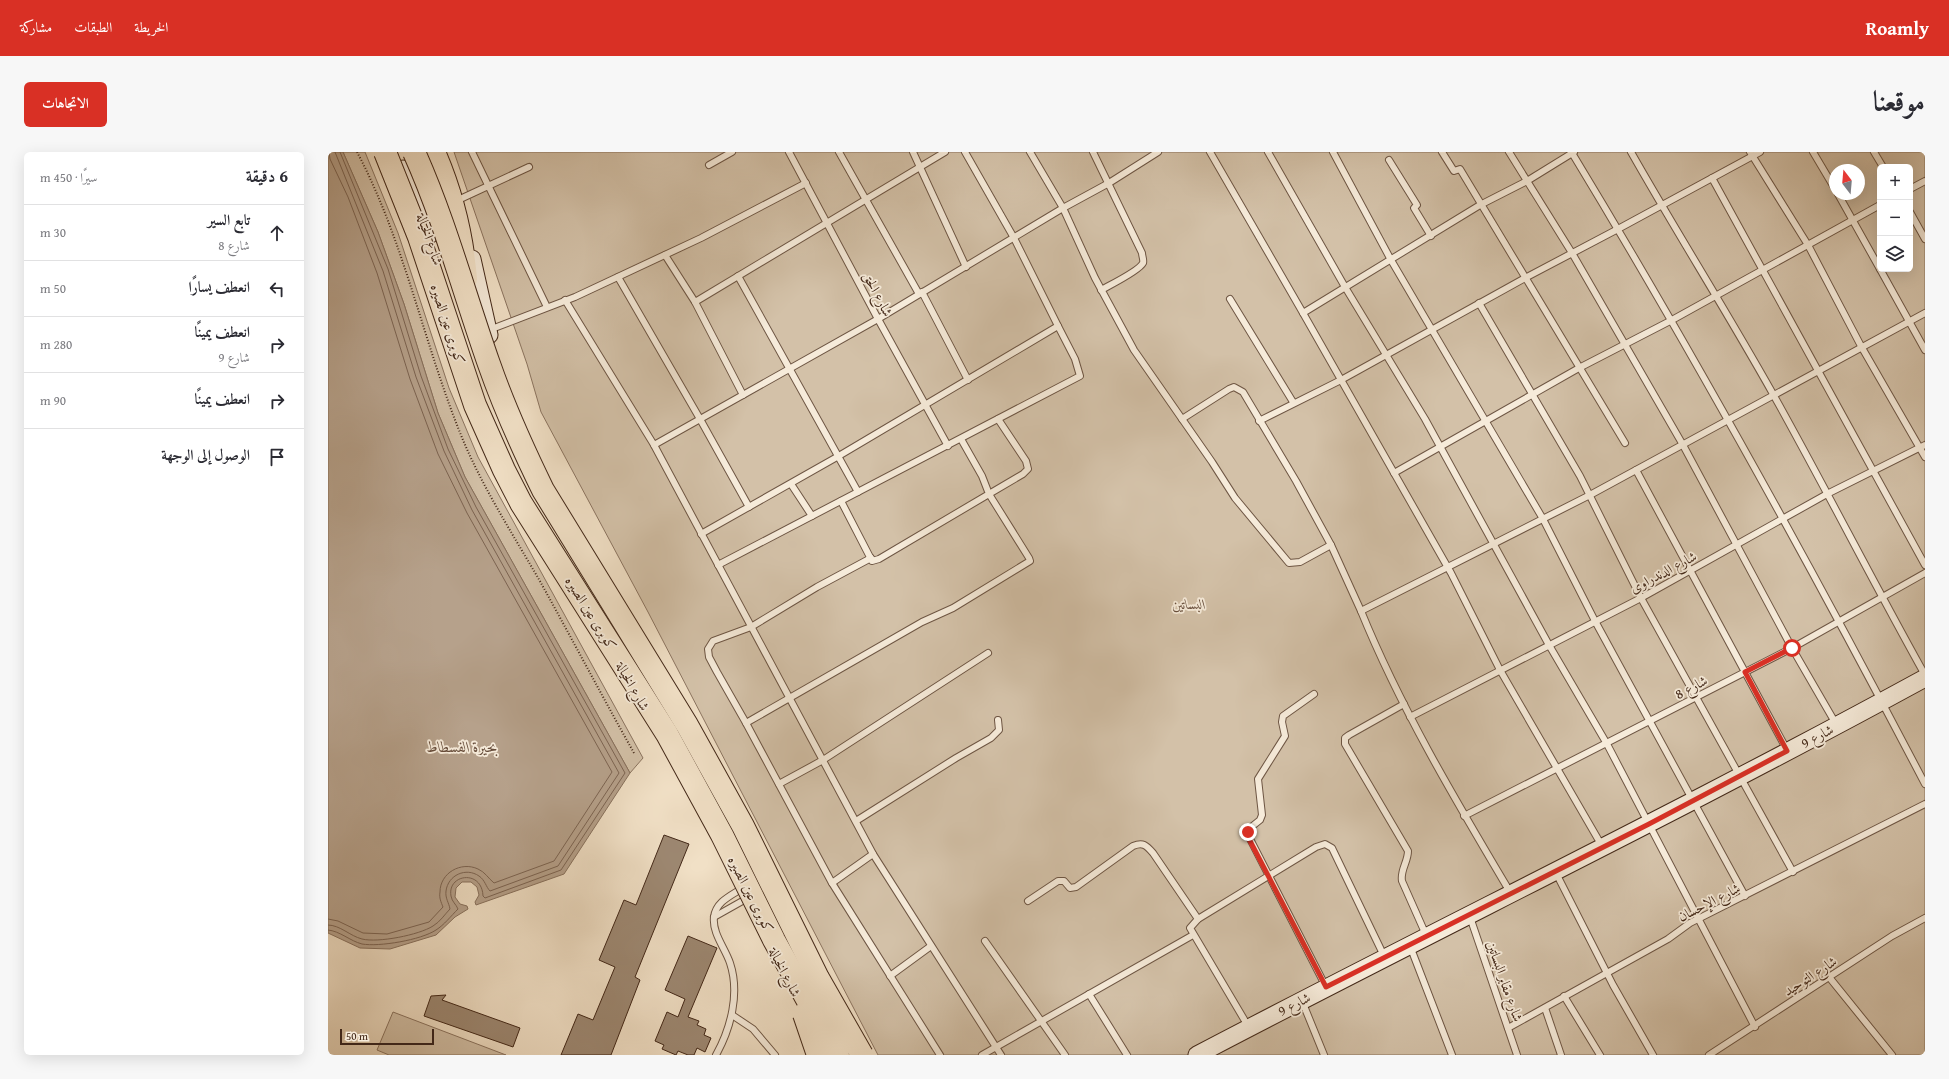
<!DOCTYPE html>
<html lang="ar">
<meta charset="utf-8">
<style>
:root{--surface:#fff;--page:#f7f7f7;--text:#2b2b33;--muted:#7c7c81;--line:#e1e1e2;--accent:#d93025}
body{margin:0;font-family:"Gentium Book Plus",Amiri,serif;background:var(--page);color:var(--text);direction:rtl}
.controls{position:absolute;right:12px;top:12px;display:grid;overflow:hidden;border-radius:6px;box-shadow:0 4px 16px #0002}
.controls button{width:36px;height:36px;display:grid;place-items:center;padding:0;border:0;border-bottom:1px solid var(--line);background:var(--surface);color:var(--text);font:20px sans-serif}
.compass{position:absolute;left:1501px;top:12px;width:36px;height:36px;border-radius:50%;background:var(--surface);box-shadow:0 4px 16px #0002;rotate:344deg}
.scale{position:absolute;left:12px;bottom:10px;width:94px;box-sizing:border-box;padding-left:4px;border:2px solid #432818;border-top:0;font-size:11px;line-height:14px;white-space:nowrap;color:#432818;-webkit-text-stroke:3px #f6ebda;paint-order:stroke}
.stop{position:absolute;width:12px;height:12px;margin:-9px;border:3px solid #d93025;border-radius:50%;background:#fff}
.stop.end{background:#d93025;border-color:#fff;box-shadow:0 1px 4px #0008}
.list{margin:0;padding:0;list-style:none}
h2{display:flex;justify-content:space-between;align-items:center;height:52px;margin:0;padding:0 16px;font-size:17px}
h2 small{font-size:13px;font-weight:400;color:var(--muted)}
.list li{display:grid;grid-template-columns:26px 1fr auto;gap:12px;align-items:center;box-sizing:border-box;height:56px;padding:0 16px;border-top:1px solid var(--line)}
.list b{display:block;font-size:15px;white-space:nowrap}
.list p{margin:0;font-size:13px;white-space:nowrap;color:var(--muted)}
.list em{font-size:13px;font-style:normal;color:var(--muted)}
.icon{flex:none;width:22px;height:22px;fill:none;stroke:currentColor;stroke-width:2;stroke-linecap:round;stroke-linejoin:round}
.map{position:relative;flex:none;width:1597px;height:903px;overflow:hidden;direction:ltr;border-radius:6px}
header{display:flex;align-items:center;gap:24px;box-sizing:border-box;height:56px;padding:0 20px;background:var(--accent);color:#fff}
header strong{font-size:19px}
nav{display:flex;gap:22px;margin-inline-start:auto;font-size:14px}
.intro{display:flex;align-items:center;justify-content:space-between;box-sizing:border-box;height:96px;padding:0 24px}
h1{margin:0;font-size:28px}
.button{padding:10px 18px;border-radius:6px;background:var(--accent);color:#fff;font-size:14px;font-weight:700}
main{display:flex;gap:24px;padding:0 24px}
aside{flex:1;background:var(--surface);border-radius:6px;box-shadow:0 4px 16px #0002}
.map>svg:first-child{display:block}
.green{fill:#d3c1a8;stroke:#8b7460;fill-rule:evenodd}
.water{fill:#b6a18b;stroke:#88715d}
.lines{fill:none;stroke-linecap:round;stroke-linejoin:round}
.shore{stroke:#7c6452;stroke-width:1}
.building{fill:#9d8872;stroke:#432818}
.lane-casing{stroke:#6e5644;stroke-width:8}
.secondary-casing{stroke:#432818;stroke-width:19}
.highway-casing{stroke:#432818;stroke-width:24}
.path{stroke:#432818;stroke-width:2;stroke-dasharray:1 2;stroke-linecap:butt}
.lane{stroke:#f6ebda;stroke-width:6}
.secondary{stroke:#f6ebda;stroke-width:17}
.highway{stroke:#f1e0c6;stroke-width:22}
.highway-bridge-casing{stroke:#432818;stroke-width:24;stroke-linecap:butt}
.highway-bridge{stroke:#f1e0c6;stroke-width:22}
.route{stroke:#d93025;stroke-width:5}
.labels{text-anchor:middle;stroke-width:3.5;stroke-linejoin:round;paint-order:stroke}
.street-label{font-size:14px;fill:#432818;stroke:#f6ebda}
.park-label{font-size:14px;font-style:italic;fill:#674e3c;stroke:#f6ebda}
.water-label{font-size:15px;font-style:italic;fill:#664c3a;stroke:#f6ebda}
</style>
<header>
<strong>Roamly</strong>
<nav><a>الخريطة</a><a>الطبقات</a><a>مشاركة</a></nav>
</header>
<div class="intro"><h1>موقعنا</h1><a class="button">الاتجاهات</a></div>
<main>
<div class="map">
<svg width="1597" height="903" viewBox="0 0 1597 903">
<rect width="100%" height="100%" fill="#f1e0c6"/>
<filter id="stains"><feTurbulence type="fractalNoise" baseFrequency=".005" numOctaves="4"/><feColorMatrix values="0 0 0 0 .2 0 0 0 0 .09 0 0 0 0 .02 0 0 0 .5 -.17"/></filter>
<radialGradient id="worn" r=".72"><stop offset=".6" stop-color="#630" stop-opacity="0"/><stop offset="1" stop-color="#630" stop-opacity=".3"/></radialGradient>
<g class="green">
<polygon points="15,0 37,0 70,81 121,236 150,305 315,606 302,621 137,325 110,261 76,152 50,80"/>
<path d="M126 0H1597V903H550L320 460 213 260 199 212ZM1552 15H1582V117H1552ZM1507 18H1531V42H1507Z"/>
<polygon points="65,860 178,903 61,903 49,898"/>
</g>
<polygon class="water" points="0,0 15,0 50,80 76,152 110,261 137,325 302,621 236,722 148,753 147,750 151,743 149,735 143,730 134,730 128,736 127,745 132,752 139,754 140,757 127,765 108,783 62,797 32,796 0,781"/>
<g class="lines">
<g class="shore">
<path d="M0 767 10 769 35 781 59 782 101 770 115 755C113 750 111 746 112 740 112 721 133 709 150 717 157 720 160 726 166 731L226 709 284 620 139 361 110 302 82 227 49 121 20 45 2 7 1 0"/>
<path d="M0 773C12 773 22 784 34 787 50 791 91 783 105 774 112 770 117 762 122 757 121 751 117 746 118 739 120 723 138 715 151 724 157 728 158 735 162 739L230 714 291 621 144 358 116 299 88 225 55 119 7 0"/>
<path d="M0 778C12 779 22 789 34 792 51 795 93 788 108 778 116 773 123 764 130 757 128 752 124 750 123 744 119 722 154 717 155 744L157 746 233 718 297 621 148 355 120 297 93 224 60 117 12 0"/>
</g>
</g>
<g class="building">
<polygon points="336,683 361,692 307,825 312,828 283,903 233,903 250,862 265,868 287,815 271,808 296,748 308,753"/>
<polygon points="360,784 389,796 360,865 371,869 369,873 378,877 376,883 383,886 377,900 369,896 366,903 360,903 350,899 348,903 334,897 336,893 327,889 339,860 350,865 357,847 337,838"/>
<polygon points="118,843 114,848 192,876 185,895 96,864 103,844"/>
</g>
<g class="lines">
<defs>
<g id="lane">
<polyline points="144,0 219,155"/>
<polyline points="461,0 550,167 620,294"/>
<polyline points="511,0 591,142"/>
<polyline points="585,0 638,115"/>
<polyline points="702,0 735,56 767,126 806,198 884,310 907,346 961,411 972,410 1003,393"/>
<path d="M765 0 814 101C814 104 816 108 815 111 811 119 782 133 773 138"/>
<polyline points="882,0 975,161"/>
<polyline points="940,0 1017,135 1097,267 1221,493 1279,592 1427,875"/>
<polyline points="1005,0 1063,108 1215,367 1267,469 1417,744"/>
<polyline points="1114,0 1126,19 1132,17 1297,291"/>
<polyline points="1181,0 1244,101 1355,293 1464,496 1508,572"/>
<polyline points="1246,0 1199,29 1152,53 975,161 1123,421 1172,518 1274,694"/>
<path d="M1303 0C1349 81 1399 160 1445 242 1497 335 1545 430 1597 523"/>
<polyline points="1422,0 1480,93 1533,194 1597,305"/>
<polyline points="1485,0 1507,37"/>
<polyline points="1546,0 1555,15"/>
<path d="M1244 1C1369 207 1485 418 1597 632"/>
<polyline points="1061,8 1089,53 1086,56 1103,84"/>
<polyline points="381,13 404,0"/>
<polyline points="1384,26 1597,413"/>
<polyline points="1582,37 1597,29"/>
<polyline points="1510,42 1552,117"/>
<polyline points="130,48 201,15"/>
<polyline points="1582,60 1597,87"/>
<polyline points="337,103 367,150 415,243"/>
<polyline points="1552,117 1597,198"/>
<polyline points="410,124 530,340"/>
<polyline points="290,125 372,267 421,355"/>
<polyline points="594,140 640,228"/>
<polyline points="902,147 965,250"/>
<polyline points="237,148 326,293 545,702 673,903"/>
<polyline points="367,150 617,0"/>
<polyline points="1151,151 1252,324 1313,446 1465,720"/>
<polyline points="161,178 247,145 373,86 478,31"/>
<polyline points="854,267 901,237 906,235 915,240 968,329 1003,393 1033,459"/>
<polyline points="931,269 1013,228 1197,126 1290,77 1432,0"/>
<polyline points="326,293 550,167 735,56 781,31 830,0"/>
<polyline points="1308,318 1459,598"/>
<polyline points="1066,321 1251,216 1344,168 1552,53"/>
<polyline points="463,332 484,364"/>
<polyline points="513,349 544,409 551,407 661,342 654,324 633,287"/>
<polyline points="373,382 509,305 730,174 686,86 637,0"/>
<polyline points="543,406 489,435 423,475 385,489 380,497 381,505 389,520 418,571 504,731 612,903"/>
<polyline points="390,413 752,224 747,207 730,174"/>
<polyline points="986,542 955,564 954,570 957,584 930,627 934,663 932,668 922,676 920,683 998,835"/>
<path d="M1076 552 1021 583 1017 586V592L1080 699C1080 710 1072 718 1074 729L1098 783"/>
<polyline points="1082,565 1313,446 1499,342 1597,293"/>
<polyline points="418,571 594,470 625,456 702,409 701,406 661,342 695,322 700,317 698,309 670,267"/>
<polyline points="451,632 495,608 660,501"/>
<polyline points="1136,664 1464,496 1597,421"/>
<polyline points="528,669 628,606 663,586 671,578 670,568"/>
<polyline points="1228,721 1285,833 1325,903"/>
<polyline points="504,731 545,702"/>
<path d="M1182 740C1128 649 1073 557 1033 459L1262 343 1597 161"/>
<path d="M700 749 730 729H736L742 736 748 735 805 694C815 690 818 693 825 701L870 767"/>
<polyline points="386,765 418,747"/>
<polyline points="1142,765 1189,903"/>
<polyline points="657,789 737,903"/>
<polyline points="1082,794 1124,903"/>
<polyline points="562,824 603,794"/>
<polyline points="1501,825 1564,903"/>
<polyline points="761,842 799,903"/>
<polyline points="1236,844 1272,903"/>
<polyline points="974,849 996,903"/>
<polyline points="1217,856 1233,903"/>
<polyline points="404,863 425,877 447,903"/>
<polyline points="920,874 862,776 870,767 988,695 997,692 1004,696 1056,804"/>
<polyline points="1180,876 1340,787 1362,771 1597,652"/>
<path d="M388 903C403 876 412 841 402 811 397 796 384 781 386 765 388 750 402 744 413 737"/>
<polyline points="654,903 865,783"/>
<polyline points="1381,903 1564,784 1597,766"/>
</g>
<g id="secondary">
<polyline points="75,17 101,83"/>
<polyline points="144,107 161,183"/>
<path d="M869 903C1111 776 1357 657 1597 526"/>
</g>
<path id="highway" d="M106 0C124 41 134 83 138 127"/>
</defs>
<use href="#lane" class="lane-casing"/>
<use href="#secondary" class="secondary-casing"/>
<use href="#highway" class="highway-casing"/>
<path class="path" d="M29 0C77 90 96 194 135 288 156 338 186 384 213 431 244 487 274 544 306 601"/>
<use href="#lane" class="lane"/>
<use href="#secondary" class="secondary"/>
<use href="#highway" class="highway"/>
<defs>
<g id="highway-bridge">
<polyline points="57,0 91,85 147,253 176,318 193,351 339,582 394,683 446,788 510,903"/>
<path d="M86 0C117 69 136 141 161 212 176 255 195 297 215 338L359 573 415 674 490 826 534 903"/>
<polyline points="476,862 490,903"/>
</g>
</defs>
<use href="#highway-bridge" class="highway-bridge-casing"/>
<use href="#highway-bridge" class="highway-bridge"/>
</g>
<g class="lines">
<polyline class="route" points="920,680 921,687 998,835 1321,672 1459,599 1417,520 1464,496"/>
</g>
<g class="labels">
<g class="street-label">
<text transform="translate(102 87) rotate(71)" y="5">شارع الخيالة</text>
<text transform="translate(550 142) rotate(62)" y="5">شارع الحق</text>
<text transform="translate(120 172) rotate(72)" y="5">كوبرى عين الصيره</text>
<text transform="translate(1335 420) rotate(-28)" y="5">شارع الدندراوى</text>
<text transform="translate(263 461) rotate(58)" y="5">كوبرى عين الصيره</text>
<text transform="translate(305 534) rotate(61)" y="5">شارع الخيالة</text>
<text transform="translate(1363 535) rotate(-28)" y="5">شارع 8</text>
<text transform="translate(1489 584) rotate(-28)" y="5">شارع 9</text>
<text transform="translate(423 742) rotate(63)" y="5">كوبرى عين الصيره</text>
<text transform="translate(1381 750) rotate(-27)" y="5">شارع الإحسان</text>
<text transform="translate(457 820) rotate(63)" y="5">شارع الخيالة</text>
<text transform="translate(1482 824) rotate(-33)" y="5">شارع التوحيد</text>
<text transform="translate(1177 829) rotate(71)" y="5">شارع مقابر البساتين</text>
<text transform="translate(966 852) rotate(-27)" y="5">شارع 9</text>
</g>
<g class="park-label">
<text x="861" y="457">البساتين</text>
</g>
<g class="water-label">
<text x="134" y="600">بحيرة الفسطاط</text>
</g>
</g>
<rect width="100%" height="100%" filter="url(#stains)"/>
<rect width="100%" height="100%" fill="url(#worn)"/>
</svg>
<div class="controls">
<button>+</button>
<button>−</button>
<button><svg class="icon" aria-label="layers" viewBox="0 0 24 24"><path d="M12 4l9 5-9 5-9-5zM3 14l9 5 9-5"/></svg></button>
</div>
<svg class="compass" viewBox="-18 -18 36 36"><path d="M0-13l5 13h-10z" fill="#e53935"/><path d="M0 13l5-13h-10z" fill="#7c7c81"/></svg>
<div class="scale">50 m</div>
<div class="stop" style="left:1464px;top:496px"></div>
<div class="stop end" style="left:920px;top:680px"></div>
</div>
<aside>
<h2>6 دقيقة<small>سيرًا · 450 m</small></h2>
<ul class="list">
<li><svg class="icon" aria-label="ahead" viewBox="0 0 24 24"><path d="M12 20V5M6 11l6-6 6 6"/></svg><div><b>تابع السير</b><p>شارع 8</p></div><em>30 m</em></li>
<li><svg class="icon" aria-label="left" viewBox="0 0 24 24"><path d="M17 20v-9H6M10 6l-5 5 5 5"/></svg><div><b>انعطف يسارًا</b></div><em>50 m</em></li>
<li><svg class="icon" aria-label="right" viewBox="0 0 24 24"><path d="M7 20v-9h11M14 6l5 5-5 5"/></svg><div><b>انعطف يمينًا</b><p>شارع 9</p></div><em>280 m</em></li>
<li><svg class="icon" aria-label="right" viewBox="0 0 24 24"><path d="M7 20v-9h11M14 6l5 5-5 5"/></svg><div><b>انعطف يمينًا</b></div><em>90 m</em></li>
<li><svg class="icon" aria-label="arrive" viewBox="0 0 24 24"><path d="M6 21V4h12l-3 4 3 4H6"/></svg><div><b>الوصول إلى الوجهة</b></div></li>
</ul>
</aside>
</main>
